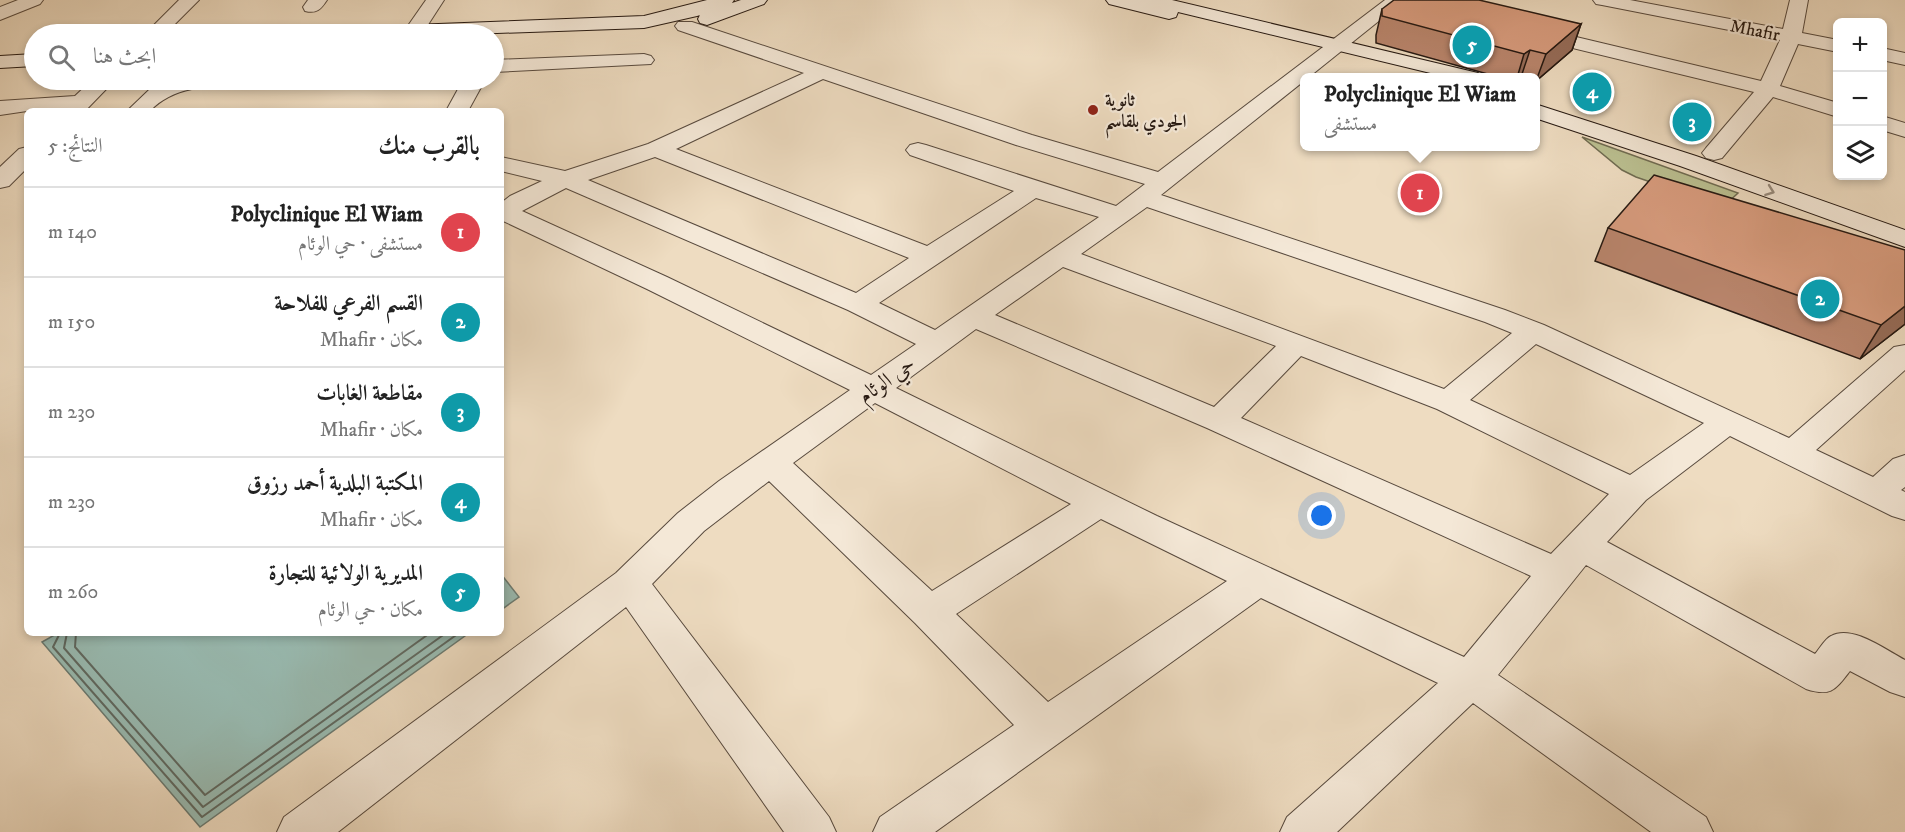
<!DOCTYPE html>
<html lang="ar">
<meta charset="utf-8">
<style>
:root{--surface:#fff;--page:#f2f2f2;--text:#222;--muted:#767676;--line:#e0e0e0;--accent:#0b8043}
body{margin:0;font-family:"IM FELL DW Pica",Amiri,serif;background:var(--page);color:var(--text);direction:rtl}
.controls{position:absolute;right:18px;top:18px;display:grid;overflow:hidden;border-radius:9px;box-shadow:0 3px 9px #0003}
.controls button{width:54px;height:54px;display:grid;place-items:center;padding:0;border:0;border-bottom:2px solid var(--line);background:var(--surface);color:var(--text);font:30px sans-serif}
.you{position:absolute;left:1322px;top:516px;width:21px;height:21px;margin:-15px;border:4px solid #fff;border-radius:50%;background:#1a73e8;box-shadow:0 0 0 9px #1a73e833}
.badge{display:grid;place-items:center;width:39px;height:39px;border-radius:50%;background:var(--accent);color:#fff;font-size:20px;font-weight:700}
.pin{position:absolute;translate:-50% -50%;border:3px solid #fff;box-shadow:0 2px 6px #0006}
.popup{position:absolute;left:1300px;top:73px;width:240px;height:78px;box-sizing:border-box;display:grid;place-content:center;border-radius:9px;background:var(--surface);filter:drop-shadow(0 2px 4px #0005);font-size:20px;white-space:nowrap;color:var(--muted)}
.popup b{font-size:22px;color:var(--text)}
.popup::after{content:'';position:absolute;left:50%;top:100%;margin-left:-12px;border:12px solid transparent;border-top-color:var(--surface)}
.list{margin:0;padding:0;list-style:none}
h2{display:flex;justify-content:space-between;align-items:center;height:78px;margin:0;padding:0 24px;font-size:26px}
h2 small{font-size:20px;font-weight:400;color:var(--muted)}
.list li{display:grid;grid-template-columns:39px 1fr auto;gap:18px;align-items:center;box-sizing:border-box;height:90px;padding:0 24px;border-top:2px solid var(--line)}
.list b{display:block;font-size:22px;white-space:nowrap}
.list p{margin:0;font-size:20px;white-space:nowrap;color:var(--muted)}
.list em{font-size:20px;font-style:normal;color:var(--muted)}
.icon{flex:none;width:33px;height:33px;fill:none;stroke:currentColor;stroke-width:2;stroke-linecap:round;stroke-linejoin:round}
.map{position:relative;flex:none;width:1905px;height:832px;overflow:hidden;direction:ltr}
.search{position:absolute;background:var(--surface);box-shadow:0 3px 9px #0003;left:24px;top:24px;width:480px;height:66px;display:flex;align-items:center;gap:15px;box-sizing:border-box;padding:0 21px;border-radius:33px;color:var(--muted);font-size:22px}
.panel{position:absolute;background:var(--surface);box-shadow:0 3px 9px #0003;left:24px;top:108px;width:480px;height:528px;border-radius:9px;direction:rtl}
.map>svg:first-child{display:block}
.green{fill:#bbc091;stroke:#706c52;stroke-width:1.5}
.water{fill:#99bcb3;stroke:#6b7b73;stroke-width:1.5}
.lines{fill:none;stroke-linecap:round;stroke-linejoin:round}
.shore{stroke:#606a62;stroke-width:2}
.street-casing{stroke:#584a3e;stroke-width:2}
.secondary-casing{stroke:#261912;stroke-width:2}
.street{fill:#f4e8d7;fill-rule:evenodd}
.secondary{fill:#f4e8d7;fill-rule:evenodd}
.wall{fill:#b9856c;stroke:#261912;stroke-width:1.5}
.shaded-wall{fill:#966c58;stroke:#261912;stroke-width:1.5}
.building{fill:#d79b7d;stroke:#261912;stroke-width:1.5}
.oneway{stroke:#978b7e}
.poi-dot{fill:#8f2418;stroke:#f4e8d7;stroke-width:2}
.labels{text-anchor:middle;stroke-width:4.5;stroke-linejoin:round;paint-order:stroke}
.far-street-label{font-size:18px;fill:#261912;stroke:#f4e8d7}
.far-poi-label{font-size:18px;font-weight:bold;fill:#261912;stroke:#f4e8d7;text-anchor:start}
.street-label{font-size:22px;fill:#261912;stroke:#f4e8d7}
</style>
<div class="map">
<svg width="1905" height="832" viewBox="0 0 1905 832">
<rect width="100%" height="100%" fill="#eedcc1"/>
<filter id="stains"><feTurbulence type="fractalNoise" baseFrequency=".00333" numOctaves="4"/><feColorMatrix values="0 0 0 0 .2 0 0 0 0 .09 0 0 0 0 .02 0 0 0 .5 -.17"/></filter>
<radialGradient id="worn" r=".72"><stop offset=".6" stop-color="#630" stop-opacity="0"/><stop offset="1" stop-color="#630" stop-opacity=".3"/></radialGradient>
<polygon class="green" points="1582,137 1738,193 1723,207 1636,177 1622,170"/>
<g class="water">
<polygon points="501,574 519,597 501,610"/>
<polygon points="58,633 469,633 200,827 42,642"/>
</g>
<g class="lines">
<g class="shore">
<polyline points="60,633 53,647 202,817 459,633"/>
<polyline points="67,633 64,648 203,807 446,633"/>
<polyline points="76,633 75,647 205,795 430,633"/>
</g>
<defs>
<g id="street">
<polygon points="18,0 43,0 40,4 0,20 0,7"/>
<polygon points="179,0 199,0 165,34 145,34"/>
<path d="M308 0H327C321 9 317 14 305 11L303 7Z"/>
<polygon points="426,0 444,0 422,34 408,34 405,30"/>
<path d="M1385 0H1405L1309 77H1304V81L1161 195 1505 310 1544 325 1789 438 1894 347 1905 345V370L1816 450 1873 477 1893 459 1905 455V487L1901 490 1905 492V520L1892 516 1730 436 1646 500 1607 542 1815 654C1820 648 1825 639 1831 636 1852 624 1886 650 1905 660V697L1890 692 1850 671C1835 690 1831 697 1806 689L1586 565 1498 675 1706 817 1713 832H1651L1473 703 1337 832H1280L1287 817 1438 683 1261 598 935 832H873L880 817 1014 725 915 623 769 481 704 531 652 584 829 817 836 832H784L626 607 338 832H277L284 817 616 573 678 513 719 481 850 390 647 289 501 220V203L510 196 542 181 501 171V157L565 171 648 144 804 73 678 30 675 26 678 22H692L1032 135 1158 172ZM823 79 1016 145 1145 184 1116 206 926 145 918 143 910 145 906 150 910 155 1014 191 927 246 676 149ZM655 157 909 258 856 293 588 180ZM566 188 848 310 916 344 871 375 667 277 522 211ZM1036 198 1099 217 935 330 879 303ZM1147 207 1485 322 1512 333 1444 389 1081 254ZM1063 267 1276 346 1214 407 995 315ZM976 329 1207 428 1531 576 1464 657 1157 516 896 388ZM1536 344 1704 423 1630 475 1470 400ZM1301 356 1437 409 1609 494 1551 554 1241 418ZM875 403 1071 504 932 591 793 463ZM1101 519 1227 581 1048 702 956 614Z"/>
<polygon points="1593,0 1630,0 1783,29 1790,0 1808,0 1802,33 1838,40 1838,52 1798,44 1780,86 1838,103 1838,117 1773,97 1722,158 1714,160 1706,158 1702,153 1706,148 1754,92 1523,36 1520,32 1523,28 1530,26 1761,81 1780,40 1602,5 1596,4"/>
<polygon points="1882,48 1905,53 1905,65 1882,60"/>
<polygon points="644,54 651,56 654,60 651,64 494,72 494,60"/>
<polygon points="92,80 115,80 85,111 27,111 0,115 0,101 75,96"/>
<path d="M174 80H270L266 84 259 86C220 87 179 81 150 111H127L151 88Z"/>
<polygon points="463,80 485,80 468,111 446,111"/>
<polygon points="1882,116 1905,123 1905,137 1882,130"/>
<polygon points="27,147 27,168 9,186 0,188 0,167 19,149"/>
</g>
<g id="secondary">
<polygon points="707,0 734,0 732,3 741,0 767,0 764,4 707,25 700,23 698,19 700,15 718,9 697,16 644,28 470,34 324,34 327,30 334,28 644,16"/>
<polygon points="1106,0 1172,0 1478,73 1481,77 1447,77 1178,12 1176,17 1169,19 1109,4"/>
<polygon points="34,54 34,66 0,68 0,56"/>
<polygon points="1535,104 1696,156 1905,230 1905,247 1680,166 1535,118"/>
</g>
</defs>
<use href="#street" class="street-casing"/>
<use href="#secondary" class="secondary-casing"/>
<use href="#street" class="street"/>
<use href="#secondary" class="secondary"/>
</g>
<g class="wall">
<polygon points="1382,9 1581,24 1572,50 1536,81 1536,78 1502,78 1376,43 1376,35"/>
<polygon points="1608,228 1905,250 1905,324 1860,359 1595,261"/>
</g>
<g class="shaded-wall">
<polygon points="1581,24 1572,50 1536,81 1546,54"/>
<polygon points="1530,50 1521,77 1517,78 1524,54"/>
<polygon points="1905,306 1905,324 1860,359 1881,325"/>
</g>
<g class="building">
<polygon points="1394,0 1479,0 1581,24 1546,54 1530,50 1524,54 1382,16 1382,9"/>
<polygon points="1654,175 1905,250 1905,306 1881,325 1608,228"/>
</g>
<defs><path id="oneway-chevron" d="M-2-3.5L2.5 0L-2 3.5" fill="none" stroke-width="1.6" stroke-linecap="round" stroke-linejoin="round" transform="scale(1.5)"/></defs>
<use class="oneway" href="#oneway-chevron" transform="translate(1770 191) rotate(20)"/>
<circle class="poi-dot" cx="1093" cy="110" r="6"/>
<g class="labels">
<g class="far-street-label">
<text transform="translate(1755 30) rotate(11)" y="6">Mhafir</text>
</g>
<g class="far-poi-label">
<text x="1105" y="106">ثانوية<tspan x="1105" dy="21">الجودي بلقاسم</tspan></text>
</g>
<g class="street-label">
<text transform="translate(886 379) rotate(-35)" y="8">حي الوئام</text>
</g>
</g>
<rect width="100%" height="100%" filter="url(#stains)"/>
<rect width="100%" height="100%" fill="url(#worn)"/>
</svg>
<div class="controls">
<button>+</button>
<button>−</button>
<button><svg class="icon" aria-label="layers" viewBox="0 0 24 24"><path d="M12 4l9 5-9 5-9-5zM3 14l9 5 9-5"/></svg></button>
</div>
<div class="you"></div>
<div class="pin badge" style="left:1420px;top:193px;background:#e0444e">1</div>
<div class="popup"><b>Polyclinique El Wiam</b>مستشفى</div>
<div class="pin badge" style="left:1820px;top:299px;background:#0f9aa8">2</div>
<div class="pin badge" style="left:1692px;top:122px;background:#0f9aa8">3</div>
<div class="pin badge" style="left:1592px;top:92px;background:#0f9aa8">4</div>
<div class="pin badge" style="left:1472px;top:45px;background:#0f9aa8">5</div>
<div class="search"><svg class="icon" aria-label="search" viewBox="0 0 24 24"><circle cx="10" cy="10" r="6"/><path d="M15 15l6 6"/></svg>ابحث هنا</div>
<section class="panel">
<h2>بالقرب منك<small>النتائج: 5</small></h2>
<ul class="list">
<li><span class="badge" style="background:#e0444e">1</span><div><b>Polyclinique El Wiam</b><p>مستشفى · حي الوئام</p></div><em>140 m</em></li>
<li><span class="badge" style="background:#0f9aa8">2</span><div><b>القسم الفرعي للفلاحة</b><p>مكان · Mhafir</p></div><em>150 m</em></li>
<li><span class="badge" style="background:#0f9aa8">3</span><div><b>مقاطعة الغابات</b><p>مكان · Mhafir</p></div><em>230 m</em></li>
<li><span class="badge" style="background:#0f9aa8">4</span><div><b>المكتبة البلدية أحمد رزوق</b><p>مكان · Mhafir</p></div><em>230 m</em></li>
<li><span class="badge" style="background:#0f9aa8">5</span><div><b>المديرية الولائية للتجارة</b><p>مكان · حي الوئام</p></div><em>260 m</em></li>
</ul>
</section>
</div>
